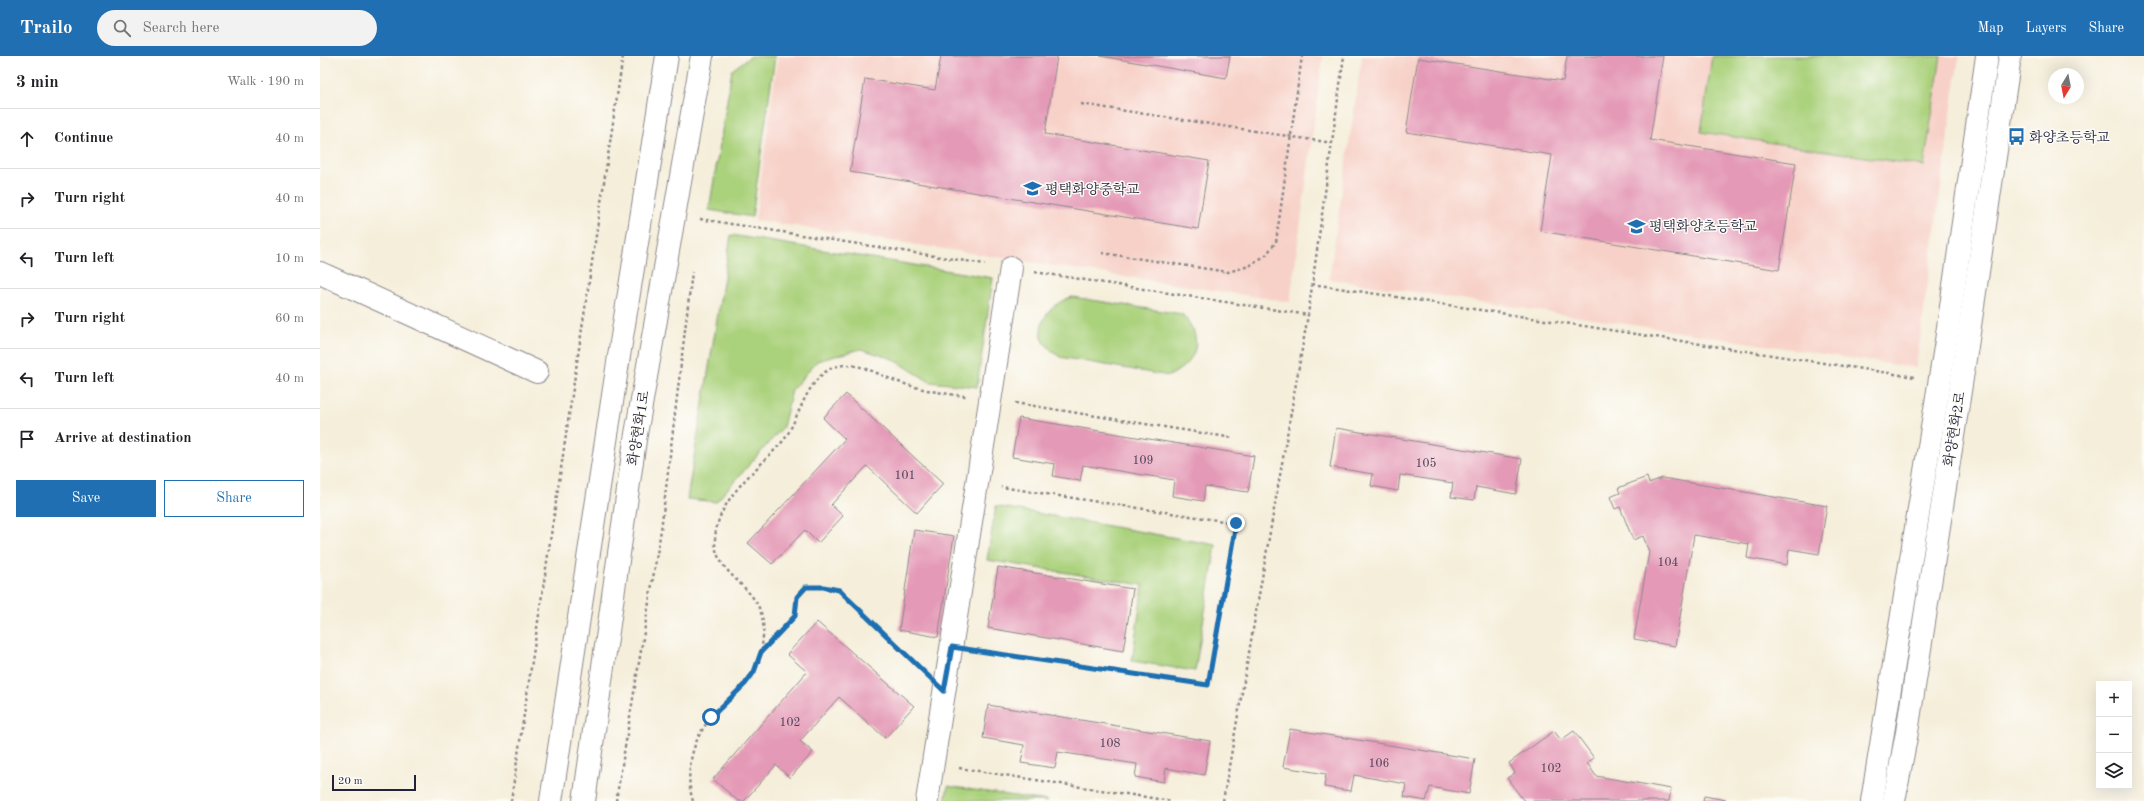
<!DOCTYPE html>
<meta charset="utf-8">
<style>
:root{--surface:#fff;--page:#f2f2f2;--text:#202124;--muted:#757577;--line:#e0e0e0;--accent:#1f6fb2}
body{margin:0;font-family:"Old Standard TT","Noto Serif KR",serif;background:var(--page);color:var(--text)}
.controls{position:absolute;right:12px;bottom:12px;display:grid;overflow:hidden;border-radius:0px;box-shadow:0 4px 16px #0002}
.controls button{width:36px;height:36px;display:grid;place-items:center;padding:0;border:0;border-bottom:1px solid var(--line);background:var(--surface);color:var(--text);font:20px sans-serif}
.compass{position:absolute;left:1728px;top:12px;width:36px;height:36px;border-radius:50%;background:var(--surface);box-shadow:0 4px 16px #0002;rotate:190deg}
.scale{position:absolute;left:12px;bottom:10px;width:84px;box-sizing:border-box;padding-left:4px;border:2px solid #22223b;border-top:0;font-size:11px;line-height:14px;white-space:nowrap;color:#22223b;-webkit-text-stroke:3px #fdfcf7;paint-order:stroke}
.stop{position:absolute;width:12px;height:12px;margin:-9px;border:3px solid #1f6fb2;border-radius:50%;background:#fff}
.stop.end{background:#1f6fb2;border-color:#fff;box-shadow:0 1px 4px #0008}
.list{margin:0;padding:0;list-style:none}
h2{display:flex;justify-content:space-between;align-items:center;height:52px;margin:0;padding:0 16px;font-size:17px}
h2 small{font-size:13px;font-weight:400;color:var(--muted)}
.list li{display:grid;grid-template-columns:26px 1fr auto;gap:12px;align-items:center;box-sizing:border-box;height:60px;padding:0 16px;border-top:1px solid var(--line)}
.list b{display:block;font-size:15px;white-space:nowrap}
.list em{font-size:13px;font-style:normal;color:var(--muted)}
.actions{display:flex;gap:8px;padding:12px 16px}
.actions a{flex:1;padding:9px 0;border:1px solid var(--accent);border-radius:0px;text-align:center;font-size:14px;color:var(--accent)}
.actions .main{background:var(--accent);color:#fff}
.icon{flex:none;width:22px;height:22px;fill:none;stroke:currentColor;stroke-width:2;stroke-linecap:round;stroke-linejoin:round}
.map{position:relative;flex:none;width:1824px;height:745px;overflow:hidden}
header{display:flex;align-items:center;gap:24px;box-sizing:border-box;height:56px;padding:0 20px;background:var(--accent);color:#fff}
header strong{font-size:19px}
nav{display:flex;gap:22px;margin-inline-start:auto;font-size:14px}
.search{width:280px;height:36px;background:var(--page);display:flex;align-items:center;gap:10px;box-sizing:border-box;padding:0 14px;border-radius:22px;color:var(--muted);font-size:15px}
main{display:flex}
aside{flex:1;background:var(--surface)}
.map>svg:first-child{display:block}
.built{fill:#f7d1c8}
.green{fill:#aad17b;stroke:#667a5b}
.building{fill:#e499b6}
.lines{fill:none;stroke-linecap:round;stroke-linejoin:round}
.minor-casing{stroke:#8c888a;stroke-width:24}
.path{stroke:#8c888a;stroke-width:2.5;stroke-dasharray:3 3;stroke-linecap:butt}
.minor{stroke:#fff;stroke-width:22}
.route{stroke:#1f6fb2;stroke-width:5}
.labels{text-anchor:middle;stroke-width:3;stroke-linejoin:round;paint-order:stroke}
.number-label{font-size:12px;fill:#52405a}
.poi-label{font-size:14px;fill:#22223b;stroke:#fdfcf7;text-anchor:start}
.street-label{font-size:14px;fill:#22223b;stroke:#fdfcf7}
</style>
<header>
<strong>Trailo</strong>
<div class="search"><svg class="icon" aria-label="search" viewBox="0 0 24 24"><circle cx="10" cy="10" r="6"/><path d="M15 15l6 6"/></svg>Search here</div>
<nav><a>Map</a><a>Layers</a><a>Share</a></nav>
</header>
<main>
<aside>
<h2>3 min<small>Walk · 190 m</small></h2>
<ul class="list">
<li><svg class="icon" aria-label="ahead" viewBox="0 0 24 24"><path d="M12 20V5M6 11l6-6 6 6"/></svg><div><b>Continue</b></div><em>40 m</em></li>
<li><svg class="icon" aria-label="right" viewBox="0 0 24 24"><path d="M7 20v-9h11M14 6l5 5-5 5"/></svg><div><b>Turn right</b></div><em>40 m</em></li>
<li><svg class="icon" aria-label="left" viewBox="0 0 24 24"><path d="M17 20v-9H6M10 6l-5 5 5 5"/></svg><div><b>Turn left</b></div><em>10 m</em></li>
<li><svg class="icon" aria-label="right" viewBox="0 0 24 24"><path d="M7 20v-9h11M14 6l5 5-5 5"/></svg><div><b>Turn right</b></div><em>60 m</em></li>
<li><svg class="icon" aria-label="left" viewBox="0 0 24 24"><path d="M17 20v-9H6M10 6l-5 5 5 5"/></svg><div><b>Turn left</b></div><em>40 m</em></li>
<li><svg class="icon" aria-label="arrive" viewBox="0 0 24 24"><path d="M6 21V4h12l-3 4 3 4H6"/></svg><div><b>Arrive at destination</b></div></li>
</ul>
<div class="actions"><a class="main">Save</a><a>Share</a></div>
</aside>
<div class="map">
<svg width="1824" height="745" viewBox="0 0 1824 745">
<rect width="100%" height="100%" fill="#fdfcf7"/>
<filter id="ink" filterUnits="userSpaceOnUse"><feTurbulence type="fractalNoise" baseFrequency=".025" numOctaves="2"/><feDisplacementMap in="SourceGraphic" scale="8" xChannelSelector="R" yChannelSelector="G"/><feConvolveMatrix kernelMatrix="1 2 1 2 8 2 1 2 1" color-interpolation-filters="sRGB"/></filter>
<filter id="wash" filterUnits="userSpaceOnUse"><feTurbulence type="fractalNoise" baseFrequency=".012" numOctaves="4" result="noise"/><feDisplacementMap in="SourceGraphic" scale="16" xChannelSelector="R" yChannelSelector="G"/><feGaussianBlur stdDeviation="0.9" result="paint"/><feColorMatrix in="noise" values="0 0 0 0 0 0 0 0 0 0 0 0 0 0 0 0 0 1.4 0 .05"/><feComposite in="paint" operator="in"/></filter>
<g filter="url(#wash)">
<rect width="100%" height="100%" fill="#f5eeda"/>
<g class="built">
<polygon points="458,0 1003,0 970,246 435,164"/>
<polygon points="1042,0 1639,0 1596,312 1009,223"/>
</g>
<g class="green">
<polygon points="431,0 455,0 432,161 389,154 412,14"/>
<polygon points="1392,0 1621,0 1604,110 1381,76"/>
<polygon points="411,179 673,222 657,331 610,326 573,303 541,293 497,305 472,334 463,371 396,446 367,443"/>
<path d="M752 241 862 258C885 283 878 305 849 320L740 301C734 297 728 292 724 286 713 266 735 245 752 241Z"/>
<polygon points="676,450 896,489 875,615 812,605 823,529 667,504"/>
<polygon points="628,730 727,745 625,745"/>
</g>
<g id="blocks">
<g class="building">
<polygon points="621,0 737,0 725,78 889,105 878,173 530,116 545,23 615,34"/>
<polygon points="780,0 910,0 906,22"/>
<polygon points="1247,0 1343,0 1330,84 1476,107 1459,214 1220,175 1232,99 1086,76 1098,2 1243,25"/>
<polygon points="526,338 623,428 597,457 547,410 511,449 523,460 498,487 485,474 452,508 428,487 525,383 503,362"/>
<polygon points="699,362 934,400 928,436 885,430 883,445 852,440 854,424 763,409 760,425 733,420 735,408 692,401"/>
<polygon points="1016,372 1202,403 1196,438 1156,431 1154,444 1131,441 1133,427 1080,419 1078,435 1051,430 1053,418 1010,411"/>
<polygon points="1327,421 1329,427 1342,422 1507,450 1499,498 1469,493 1467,509 1427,502 1429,488 1374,479 1355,590 1314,583 1329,496 1323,480 1313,484 1300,451 1295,453 1290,441 1300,437 1298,432"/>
<polygon points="594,474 634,480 618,581 579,574"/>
<polygon points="678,511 813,533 803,595 668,572"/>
<polygon points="497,566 594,650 565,682 519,641 480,685 493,696 470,722 456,709 424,745 418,745 393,723 487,616 467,598"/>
<polygon points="668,649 890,685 884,719 846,712 844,726 815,721 817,708 738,696 735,712 701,707 704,689 663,682"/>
<polygon points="970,673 1155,703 1149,738 1110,731 1106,745 1084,741 1086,728 1034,719 1031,735 1004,731 1006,718 963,711"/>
<polygon points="1234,675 1241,684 1254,675 1274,702 1267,707 1276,720 1351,733 1349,745 1204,745 1187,722 1195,717 1189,707"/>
<polygon points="1384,740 1406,744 1406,745 1383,745"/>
</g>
</g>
</g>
<g filter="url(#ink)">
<use href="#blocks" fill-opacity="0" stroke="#8c888a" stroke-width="1"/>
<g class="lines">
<defs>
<g id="minor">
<polyline points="0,217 217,316"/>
<polyline points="231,745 301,287 347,0"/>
<polyline points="264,745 315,384 382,0"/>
<polyline points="607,745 691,212"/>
<polyline points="1552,745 1626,285 1667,0"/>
<polyline points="1574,745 1587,676 1647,290 1690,0"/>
</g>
</defs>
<use href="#minor" class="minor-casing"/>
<g class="path">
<polyline points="761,48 1012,87"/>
<polyline points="380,163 665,208"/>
<polyline points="782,197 908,216 929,210 946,199 956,186 982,0"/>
<polyline points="715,216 988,259"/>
<polyline points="992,228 1594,321"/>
<polyline points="695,347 913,382"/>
<polyline points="656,594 888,629 916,467 681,431"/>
<polyline points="441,597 475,560 477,541 486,531 503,531 519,534 602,614"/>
<polyline points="639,712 851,745"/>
<polyline points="191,745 303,0"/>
<polyline points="296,745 341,474 372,216"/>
<path d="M373 745C364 718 372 681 393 660 412 640 435 624 441 596 443 584 445 568 441 557 432 528 394 516 395 484 396 448 428 421 451 398 456 392 462 387 466 381 481 357 490 310 526 309 546 309 564 322 582 327 602 334 625 338 646 340"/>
<polyline points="903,745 988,259 1024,0"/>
</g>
<use href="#minor" class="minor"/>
</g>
</g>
<g class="lines" filter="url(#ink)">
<polyline class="route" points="391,661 425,628 434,616 441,596 475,560 477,541 486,531 503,531 519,534 624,635 632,591 888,629 916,467"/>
</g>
<defs>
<symbol id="bus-bare" viewBox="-9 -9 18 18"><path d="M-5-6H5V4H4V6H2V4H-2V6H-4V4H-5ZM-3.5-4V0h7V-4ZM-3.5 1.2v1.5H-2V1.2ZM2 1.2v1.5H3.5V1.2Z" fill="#1f6fb2" stroke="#fdfcf7" stroke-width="2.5" paint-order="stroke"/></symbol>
<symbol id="school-bare" viewBox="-9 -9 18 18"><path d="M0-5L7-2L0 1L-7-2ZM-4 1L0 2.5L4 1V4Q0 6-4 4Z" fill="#1f6fb2" stroke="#fdfcf7" stroke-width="2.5" paint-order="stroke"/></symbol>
</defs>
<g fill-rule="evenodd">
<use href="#bus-bare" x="1684" y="68" width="25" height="25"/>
<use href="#school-bare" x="700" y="120" width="25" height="25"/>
<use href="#school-bare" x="1304" y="158" width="25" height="25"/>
</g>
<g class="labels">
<g class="number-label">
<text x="823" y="408">109</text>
<text x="1106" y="411">105</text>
<text x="585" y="423">101</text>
<text x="1348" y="510">104</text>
<text x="470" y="670">102</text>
<text x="790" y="691">108</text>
<text x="1059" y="711">106</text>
<text x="1231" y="716">102</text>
</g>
<g class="poi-label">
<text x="1709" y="86">화양초등학교</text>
<text x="725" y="138">평택화양중학교</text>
<text x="1329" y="175">평택화양초등학교</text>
</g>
<g class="street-label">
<text transform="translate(318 372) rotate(-81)" y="5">화양현화1로</text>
<text transform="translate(1634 373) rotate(-81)" y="5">화양현화2로</text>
</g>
</g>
</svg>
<div class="controls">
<button>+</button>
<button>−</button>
<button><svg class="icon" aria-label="layers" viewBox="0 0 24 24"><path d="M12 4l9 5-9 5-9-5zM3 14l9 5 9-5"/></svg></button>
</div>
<svg class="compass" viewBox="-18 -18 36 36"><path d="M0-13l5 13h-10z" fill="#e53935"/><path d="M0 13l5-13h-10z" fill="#757577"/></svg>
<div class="scale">20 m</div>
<div class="stop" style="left:391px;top:661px"></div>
<div class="stop end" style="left:916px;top:467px"></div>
</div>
</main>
